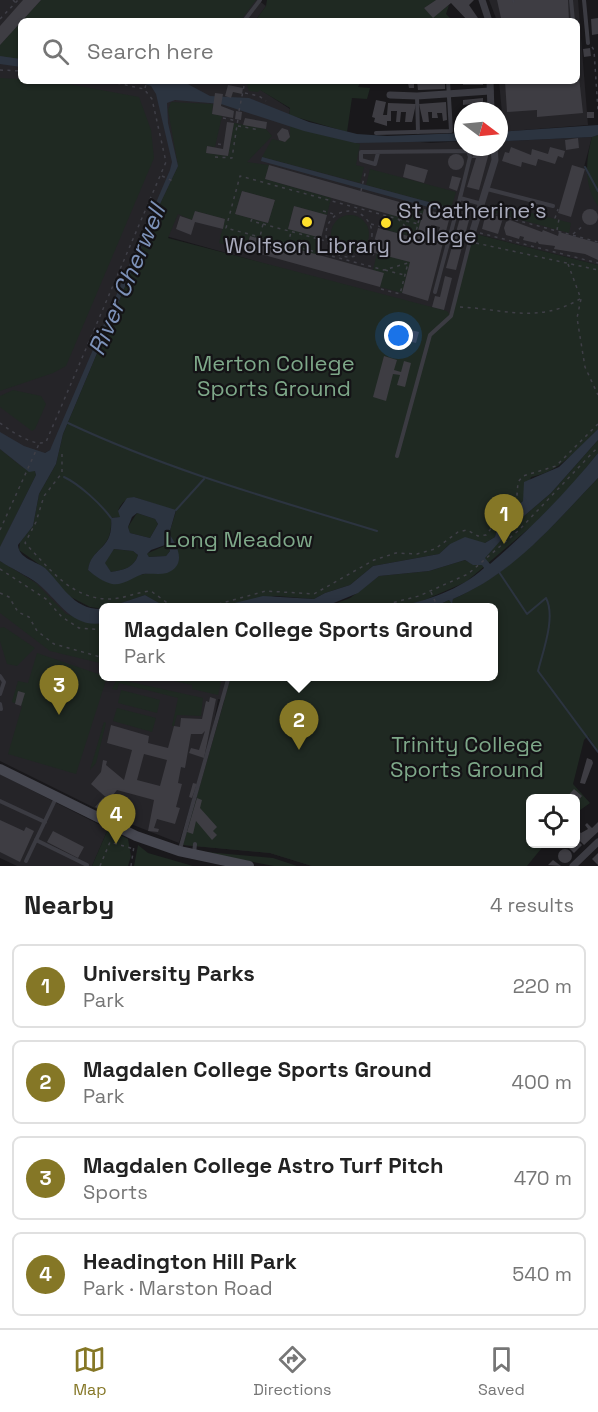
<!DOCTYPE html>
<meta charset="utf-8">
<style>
:root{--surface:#fff;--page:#f6f6f6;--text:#222;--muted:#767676;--line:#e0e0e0;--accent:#857726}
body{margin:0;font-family:"Space Grotesk",sans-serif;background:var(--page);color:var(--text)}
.controls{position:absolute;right:18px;bottom:18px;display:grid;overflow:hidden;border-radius:9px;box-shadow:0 2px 4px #0004}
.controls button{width:54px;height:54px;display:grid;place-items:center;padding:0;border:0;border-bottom:2px solid var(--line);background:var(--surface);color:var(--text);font:30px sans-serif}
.compass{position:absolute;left:454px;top:102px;width:54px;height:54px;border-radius:50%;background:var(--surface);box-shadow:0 2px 4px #0004;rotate:106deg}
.you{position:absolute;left:399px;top:336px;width:21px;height:21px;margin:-15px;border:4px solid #fff;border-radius:50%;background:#1a73e8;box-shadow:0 0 0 9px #1a73e833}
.badge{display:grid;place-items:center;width:39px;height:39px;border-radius:50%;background:var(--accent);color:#fff;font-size:20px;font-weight:700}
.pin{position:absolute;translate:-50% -50px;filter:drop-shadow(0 2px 3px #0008)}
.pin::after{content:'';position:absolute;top:32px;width:21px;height:18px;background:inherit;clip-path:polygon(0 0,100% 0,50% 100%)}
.popup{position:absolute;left:99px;top:603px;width:399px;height:78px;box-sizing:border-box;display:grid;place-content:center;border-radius:9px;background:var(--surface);filter:drop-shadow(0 2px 4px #0005);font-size:20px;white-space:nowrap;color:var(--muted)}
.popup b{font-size:22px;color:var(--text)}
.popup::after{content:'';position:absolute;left:50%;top:100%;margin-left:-12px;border:12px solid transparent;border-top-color:var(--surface)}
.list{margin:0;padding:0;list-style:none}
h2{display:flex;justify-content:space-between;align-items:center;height:78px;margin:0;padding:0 24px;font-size:26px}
h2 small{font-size:20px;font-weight:400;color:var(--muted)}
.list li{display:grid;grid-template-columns:39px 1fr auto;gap:18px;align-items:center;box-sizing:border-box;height:84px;margin:0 12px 12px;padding:0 12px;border:2px solid var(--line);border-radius:9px}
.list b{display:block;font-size:22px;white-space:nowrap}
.list p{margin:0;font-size:20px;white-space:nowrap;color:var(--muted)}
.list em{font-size:20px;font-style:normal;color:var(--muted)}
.icon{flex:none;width:33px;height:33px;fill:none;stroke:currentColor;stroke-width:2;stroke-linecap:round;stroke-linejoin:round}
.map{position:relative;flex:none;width:598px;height:866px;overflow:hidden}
.search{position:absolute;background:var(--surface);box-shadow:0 2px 4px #0004;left:18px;right:18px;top:18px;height:66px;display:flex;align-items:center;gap:15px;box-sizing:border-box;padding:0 21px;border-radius:9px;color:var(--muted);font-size:22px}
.sheet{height:462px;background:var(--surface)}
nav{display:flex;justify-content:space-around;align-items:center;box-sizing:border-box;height:84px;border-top:2px solid var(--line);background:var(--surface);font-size:16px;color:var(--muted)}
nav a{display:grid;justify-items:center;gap:3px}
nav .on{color:var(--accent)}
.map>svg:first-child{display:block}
.built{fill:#252428}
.green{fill:#1f2922;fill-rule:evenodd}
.water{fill:#2c3440;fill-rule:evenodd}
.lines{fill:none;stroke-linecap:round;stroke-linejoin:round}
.stream{stroke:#2c3440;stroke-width:2}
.building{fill:#3e3d43;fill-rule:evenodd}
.path{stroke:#3f3f47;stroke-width:1.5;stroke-dasharray:3 4.5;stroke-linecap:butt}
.lane{stroke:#3b3b42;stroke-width:4}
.street{stroke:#3b3b42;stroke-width:7}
.secondary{stroke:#464750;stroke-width:10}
.poi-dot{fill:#ffe02c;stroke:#141316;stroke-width:2}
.labels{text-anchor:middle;stroke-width:4.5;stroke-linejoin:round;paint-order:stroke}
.poi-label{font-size:22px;fill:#a9abbc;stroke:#141316;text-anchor:start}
.park-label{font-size:22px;fill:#7ea889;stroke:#141316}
.water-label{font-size:24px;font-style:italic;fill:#7d92b9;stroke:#141316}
</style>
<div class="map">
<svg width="598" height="866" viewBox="0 0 598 866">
<rect width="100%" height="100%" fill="#19181b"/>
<g class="built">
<polygon points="0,0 258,0 266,6 255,21 21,21 21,81 247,81 290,109 289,115 304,131 431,143 463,141 463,147 499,147 499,139 508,141 592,137 584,167 598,192 598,265 472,233 451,316 148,231 72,412 50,450 45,453 0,549"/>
<polygon points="489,0 578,0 588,125 499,132 499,113 502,113 499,81 577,81 577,21 497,21"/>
<polygon points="0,561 104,623 104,676 410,677 312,866 270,853 183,845 225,700 218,699 211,739 179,843 113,817 0,761"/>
<polygon points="0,774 108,829 92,866 17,866 0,858"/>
</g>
<g class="green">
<polygon points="41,0 256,0 240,21 22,21"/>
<polygon points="267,0 436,0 424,8 433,17 449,5 446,14 453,21 255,21 266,6"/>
<polygon points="21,22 21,59 0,56 0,45"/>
<polygon points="0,78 52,81 139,97 151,130 154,158 66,366 53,373 0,391"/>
<polygon points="246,81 361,81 358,87 370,88 367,99 352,98 347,132 289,115 290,108 260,90 258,92 249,91"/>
<path d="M171 102 213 104 212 114 222 116 215 147 207 146 206 153 228 156 234 123 266 129 272 136 247 162 269 165 265 179 331 198 327 215 294 206 288 228 321 238 317 255 250 236 246 250 219 243 225 219 195 211 192 220 178 214 168 238 447 311 450 315 472 233 598 265V429C577 449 560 472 531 477L523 501 498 523 495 537 485 543 450 544 439 554 373 566 350 585 325 593 314 599 276 596 218 607 166 608 145 595 104 609 90 607 65 594 47 570 19 550 20 542 33 526 39 494 56 464 63 434 159 206 178 166 168 110ZM242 191 275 200 268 223 235 214ZM134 497 176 511 169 534 176 565C165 570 156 572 144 574 115 579 117 593 88 570 92 546 113 551 111 518L121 517 118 511C121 503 125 499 134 497Z"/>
<polygon points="290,126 360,144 356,165 364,167 360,183 262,157 272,139 285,142 290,137"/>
<path d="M598 135V206C583 185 586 159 592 137Z"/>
<polygon points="370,169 456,192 451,208 366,185"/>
<polygon points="403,203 424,209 416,238 383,229 388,214 399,217"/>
<polygon points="496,204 571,223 569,233 493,212"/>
<circle cx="350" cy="234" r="19"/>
<polygon points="377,253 410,262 402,293 380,287 383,273 373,270"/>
<polygon points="13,390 41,396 46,404 35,429 32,431 0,407 0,396"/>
<polygon points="598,440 598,453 572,485 534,524 466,582 420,602 396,607 324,608 350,598 379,576 429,571 465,560 468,562 484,558 517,522 551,493"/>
<polygon points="0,449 22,467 35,470 36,475 0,547"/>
<path d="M598 478V751L588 736 584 740 573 784 590 803 576 813V798H530V844H545L527 866H312L270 853 183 845 231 677 494 676V608L434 607 449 600 452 603 453 599C513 573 554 524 598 478Z"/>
<polygon points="137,513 155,519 158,524 150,538 130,533 128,527"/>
<polygon points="169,544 170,551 166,556 149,557 146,554"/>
<path d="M114 549 133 551 138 555C134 568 123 570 111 572L104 563Z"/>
<polygon points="0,561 36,583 66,614 98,624 104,623 104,664 50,651 0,613"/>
<polygon points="4,627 35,648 17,666 7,664 0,641 0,628"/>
<polygon points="37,653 107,677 76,774 8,754 22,706 12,702 18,681 28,683"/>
<polygon points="157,677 222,677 218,695 192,689 192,685"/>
<polygon points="117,679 203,698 201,716 177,715 174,726 172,726 178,698 119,683 117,690 112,689"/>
<polygon points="121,690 160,700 157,713 118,703"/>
<polygon points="117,708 156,718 152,732 113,721"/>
<polygon points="104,722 106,723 96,763 90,770"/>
<polygon points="108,829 128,839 131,856 128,866 92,866"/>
<polygon points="138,845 148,853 193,866 134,866"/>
<polygon points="195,851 273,858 297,866 274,866"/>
</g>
<g class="water">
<polygon points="0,56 21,59 21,67 0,64"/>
<path d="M136 81 171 84 184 82 210 96 249 98 309 122 357 134 387 136 463 133V141L355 143 304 131 221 104 175 100 167 103 168 123 178 166 159 206 63 434 56 464 39 494 33 526 18 545C19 559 36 561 45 568 62 584 73 611 104 609V623C71 629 59 600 37 583 26 575 12 569 0 561V547L36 475 35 471 29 472 0 449V432L24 446 45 453 50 450 170 170 172 162 156 94 151 86Z"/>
<polygon points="598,125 598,135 592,137 508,141 499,139 499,132"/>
<polygon points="262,157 451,208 450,213 261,161"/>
<path d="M598 429V440L551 493 517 522 485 558 490 564C529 530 566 493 598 453V478C553 525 513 574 453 599L452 604 449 600 434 607H396C426 601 460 590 484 568L482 565H473L465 560 429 571 379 576 358 593 324 607H218L263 596 314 599 325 593 350 585 373 566 439 554 450 544 465 537 485 543 495 537 498 523 523 501 524 482 559 467Z"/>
<path d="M134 497 176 510 169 534C178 546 187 565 167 573 159 575 151 573 143 574 133 577 123 586 112 584 103 582 95 576 88 570 91 546 114 551 111 518L120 517 118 511 127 498ZM137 513 155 519 158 524 150 538 130 533 128 527 132 517ZM168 544 170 551 166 556 149 557 147 554 151 550ZM114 549 133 551 138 555C134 568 123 570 111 572L105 563Z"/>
<polygon points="145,595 166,607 109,607"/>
</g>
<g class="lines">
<g class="stream">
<polyline points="585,167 598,191"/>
<path d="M68 423C168 470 272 499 377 531"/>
<path d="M64 477C79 484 101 504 111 518"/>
<polyline points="176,510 204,479"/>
<path d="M499 572 527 614 546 598C556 617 543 651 538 671L598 752"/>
</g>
</g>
<g class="building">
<polygon points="23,0 41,0 0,45 0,26"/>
<polygon points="436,0 474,0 469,5 480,21 468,21 451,3 433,18 424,8"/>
<polygon points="497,0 568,0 569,21 501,18"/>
<polygon points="598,18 598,34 592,35 591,19"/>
<polygon points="590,48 591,56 584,57 583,49"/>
<polygon points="577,59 583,113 537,117 537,110 507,112 505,81 577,81"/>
<polygon points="401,81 414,81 414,88 409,88 408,83 401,83"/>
<polygon points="417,81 445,81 445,89 418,90"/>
<rect x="463" y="81" width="20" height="4"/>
<polygon points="228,85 243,88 242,94 233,92 231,98 225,96"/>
<polygon points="215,93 223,94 221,106 234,111 233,118 212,114"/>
<polygon points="483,98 483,111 464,111 464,108 472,107 472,104 463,105 463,100"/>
<polygon points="376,100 386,102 383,115 387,115 388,103 416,104 412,122 405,122 406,112 401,112 400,122 396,122 397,111 391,111 391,121 387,121 387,126 374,122 375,118 372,117"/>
<polygon points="446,102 447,120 443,121 442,113 437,113 438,118 432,118 432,112 428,112 429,122 423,122 419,104"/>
<polygon points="236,111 242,112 241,120 235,119"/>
<rect x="587" y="112" width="7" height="6"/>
<polygon points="245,118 267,122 266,129 243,125"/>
<polygon points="227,122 234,123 228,156 206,153 207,146 223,149"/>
<polygon points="282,128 288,130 290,137 285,142 279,140 277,134"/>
<polygon points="578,138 579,148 566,150 565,140"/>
<polygon points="511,147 531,155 532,149 548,154 550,147 565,151 563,158 558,156 555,164 538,159 536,166 522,162 521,167 502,161 505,152 509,153"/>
<polygon points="475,149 490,149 479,190 467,187 476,158 472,158"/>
<circle cx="456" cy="162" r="8"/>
<polygon points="406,164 428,170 424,183 403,177"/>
<polygon points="269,165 403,203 399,217 265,179"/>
<polygon points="572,165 585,169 571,217 558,213"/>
<polygon points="452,176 461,178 457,191 449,188"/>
<polygon points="242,191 275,200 268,223 235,214"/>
<polygon points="294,206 327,215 321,238 288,229"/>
<circle cx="590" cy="217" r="8"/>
<path d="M424 209 450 216 428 301 402 293 410 262 371 252 378 228 416 238ZM431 225 440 227 437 236 429 233Z"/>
<polygon points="195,211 225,219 223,229 195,222 191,235 176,229 180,216 192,220"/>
<polygon points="486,213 503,218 498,234 482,229"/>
<polygon points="460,218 469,220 456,270 446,268"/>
<polygon points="510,220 542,232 543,230 558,236 559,232 598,243 598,260 585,254 554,249 555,246 539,244 537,241 536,243 523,240 524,237 520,236 519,239 506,235 504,228 506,222"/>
<polygon points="250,236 384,273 380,287 246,250"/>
<polygon points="445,276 452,278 444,310 432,307 435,296 440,297"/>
<polygon points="398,327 419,332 416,343 395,338"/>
<polygon points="384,356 397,360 394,370 401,372 404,361 411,363 405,387 397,385 400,375 393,374 386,401 373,397"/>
<polygon points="18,691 25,693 21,706 15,704"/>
<path d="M210 697 216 699 204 758 189 753 191 748 199 750 205 731 202 734H191L185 768 181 767 178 783 182 784 176 807 180 808 175 824 157 819 154 828 159 829 158 832 148 831 154 800 117 790 109 800 91 784 101 772 103 760 107 761 106 765 124 780 132 750 107 743 111 725 149 736 148 743 168 748 174 726 180 727 181 718 202 719 206 701 209 702ZM144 754 167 760 160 786 137 780Z"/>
<polygon points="587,758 592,760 593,763 585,784 580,783 581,779"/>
<polygon points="193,783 197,784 192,798 189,797"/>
<polygon points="574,789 582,796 576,803 576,798 566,798"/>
<polygon points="103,798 115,808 114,816 103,807 101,810 95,807"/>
<polygon points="197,798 202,800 200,808 217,827 213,831 217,835 212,840 196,821 193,834 187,832"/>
<polygon points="0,820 24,831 26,827 34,831 20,862 0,852"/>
<polygon points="598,822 598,832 584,845 576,837 576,831 577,830 581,833 588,829 585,825 587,823 592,828"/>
<polygon points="53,831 84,847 78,858 47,842"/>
<polygon points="576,839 582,845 574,853 565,844 576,844"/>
<circle cx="565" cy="856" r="7"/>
<polygon points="598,853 598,865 592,859"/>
<polygon points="553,860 561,866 548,865"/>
</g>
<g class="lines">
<g class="path">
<polyline points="13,0 18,5"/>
<polyline points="513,0 514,3"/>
<polyline points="0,19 18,0"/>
<polyline points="592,47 594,50 598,111"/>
<polyline points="0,70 21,71"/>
<polyline points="167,81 180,81"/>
<polyline points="145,88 147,81"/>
<polyline points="245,93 259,96 266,101"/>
<polyline points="239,111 244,86"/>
<polyline points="223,118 237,121"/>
<polyline points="238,126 260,130"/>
<polyline points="218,144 223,145"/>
<polyline points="215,157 232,158 238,119"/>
<polyline points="162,176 173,181"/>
<polyline points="361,191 366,169"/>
<circle cx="349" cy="234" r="23"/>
<polyline points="323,211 337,215"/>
<polyline points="486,212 598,242"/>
<polyline points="252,219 251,221 263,224 260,237"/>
<polyline points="399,219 418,224 415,235"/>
<polyline points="418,223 422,210"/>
<polyline points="263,224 326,241"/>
<polyline points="371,224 382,227"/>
<polyline points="557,230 559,219 555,218 558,209"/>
<polyline points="480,233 598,263"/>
<polyline points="573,234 583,226"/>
<polyline points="476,243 598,270"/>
<polyline points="288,244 291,232"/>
<polyline points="364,252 375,255"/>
<polyline points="568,264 581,299 577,318 585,367 598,395"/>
<polyline points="385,270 404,275"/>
<polyline points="381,289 400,294 408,263 384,270 226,228 240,176 398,219 415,236"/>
<path d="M460 307C505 309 537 324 580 299"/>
<path d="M0 423C11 431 33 447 46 442L166 162 152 99 144 89 107 81"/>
<path d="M62 454V473L44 496 36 522 25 543C49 568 71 599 109 599 123 599 137 592 151 591L174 608"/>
<polyline points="0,530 39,444"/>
<polyline points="0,569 46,599 62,617 79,628 104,630"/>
<polyline points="431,592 438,608"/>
<polyline points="0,593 9,597 18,612 29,617 37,631 54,644 104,658"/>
<polyline points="204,608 266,591 314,594 374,560 396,553 417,554 435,549 458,532 467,530 478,536 486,535 517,495 518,482 523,476 556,466 598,424"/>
<polyline points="372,608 419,596 468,574 519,530 598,447"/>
<polyline points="100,866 110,842 134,849"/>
<polyline points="131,866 134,846"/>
</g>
<g class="lane">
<polyline points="571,0 573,21"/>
<polyline points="584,0 588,43"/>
<polyline points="244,21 260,0"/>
<polyline points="229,81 239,81"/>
<polyline points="417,96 418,132"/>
<polyline points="376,133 451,131 448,81"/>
<polyline points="378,153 375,164 361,160 361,152 369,152 468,151 470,157 460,198 482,204"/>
<polyline points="487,189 553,206"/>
<polyline points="435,292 460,198"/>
<polyline points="397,456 430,335 451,316 471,237"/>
<polyline points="0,676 4,682 0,694"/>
<polyline points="0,704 1,709"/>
<polyline points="0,801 45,822"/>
<polyline points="36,840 87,865"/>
<polyline points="180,849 229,676"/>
<polyline points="194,854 195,844"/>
<polyline points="26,861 56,798"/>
</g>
<g class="street">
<polyline points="482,0 489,21"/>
<polyline points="490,81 491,111"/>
<polyline points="390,95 417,96 490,91"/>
<polyline points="471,237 495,160 494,147"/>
<polyline points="573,866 598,842"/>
</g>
<polyline class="secondary" points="0,769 136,836 179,851 249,866"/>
</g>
<g class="poi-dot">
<circle cx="307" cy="222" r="6"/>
<circle cx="386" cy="223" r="6"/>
</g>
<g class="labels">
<g class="poi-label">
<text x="398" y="218">St Catherine's<tspan x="398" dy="25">College</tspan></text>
<text x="307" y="253" text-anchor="middle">Wolfson Library</text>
</g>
<g class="park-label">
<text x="274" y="371">Merton College<tspan x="274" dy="25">Sports Ground</tspan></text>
<text x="239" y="547">Long Meadow</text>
<text x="467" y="752">Trinity College<tspan x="467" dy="25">Sports Ground</tspan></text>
</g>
<g class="water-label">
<text transform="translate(127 280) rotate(-67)" y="8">River Cherwell</text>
</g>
</g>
</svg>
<div class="controls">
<button><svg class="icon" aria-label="locate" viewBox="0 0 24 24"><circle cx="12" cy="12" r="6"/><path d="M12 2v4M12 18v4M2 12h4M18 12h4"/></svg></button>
</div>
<svg class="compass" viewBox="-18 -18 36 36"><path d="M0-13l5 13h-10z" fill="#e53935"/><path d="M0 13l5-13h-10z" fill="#767676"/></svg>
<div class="you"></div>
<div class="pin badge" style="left:504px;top:544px">1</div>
<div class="pin badge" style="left:299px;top:750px">2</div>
<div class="popup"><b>Magdalen College Sports Ground</b>Park</div>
<div class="pin badge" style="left:59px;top:715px">3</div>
<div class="pin badge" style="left:116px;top:844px">4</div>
<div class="search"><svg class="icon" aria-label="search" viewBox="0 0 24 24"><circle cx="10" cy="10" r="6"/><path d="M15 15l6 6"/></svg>Search here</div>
</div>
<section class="sheet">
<h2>Nearby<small>4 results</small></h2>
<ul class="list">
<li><span class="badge">1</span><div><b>University Parks</b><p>Park</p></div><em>220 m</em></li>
<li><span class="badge">2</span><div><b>Magdalen College Sports Ground</b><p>Park</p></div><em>400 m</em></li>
<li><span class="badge">3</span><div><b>Magdalen College Astro Turf Pitch</b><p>Sports</p></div><em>470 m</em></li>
<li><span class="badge">4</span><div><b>Headington Hill Park</b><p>Park · Marston Road</p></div><em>540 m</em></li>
</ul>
</section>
<nav>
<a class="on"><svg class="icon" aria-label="map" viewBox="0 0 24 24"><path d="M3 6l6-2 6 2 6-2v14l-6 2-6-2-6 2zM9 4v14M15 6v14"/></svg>Map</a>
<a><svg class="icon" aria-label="directions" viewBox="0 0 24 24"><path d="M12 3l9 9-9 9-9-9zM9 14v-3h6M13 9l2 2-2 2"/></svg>Directions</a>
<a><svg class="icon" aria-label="saved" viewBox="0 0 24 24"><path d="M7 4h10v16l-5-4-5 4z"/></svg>Saved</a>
</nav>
